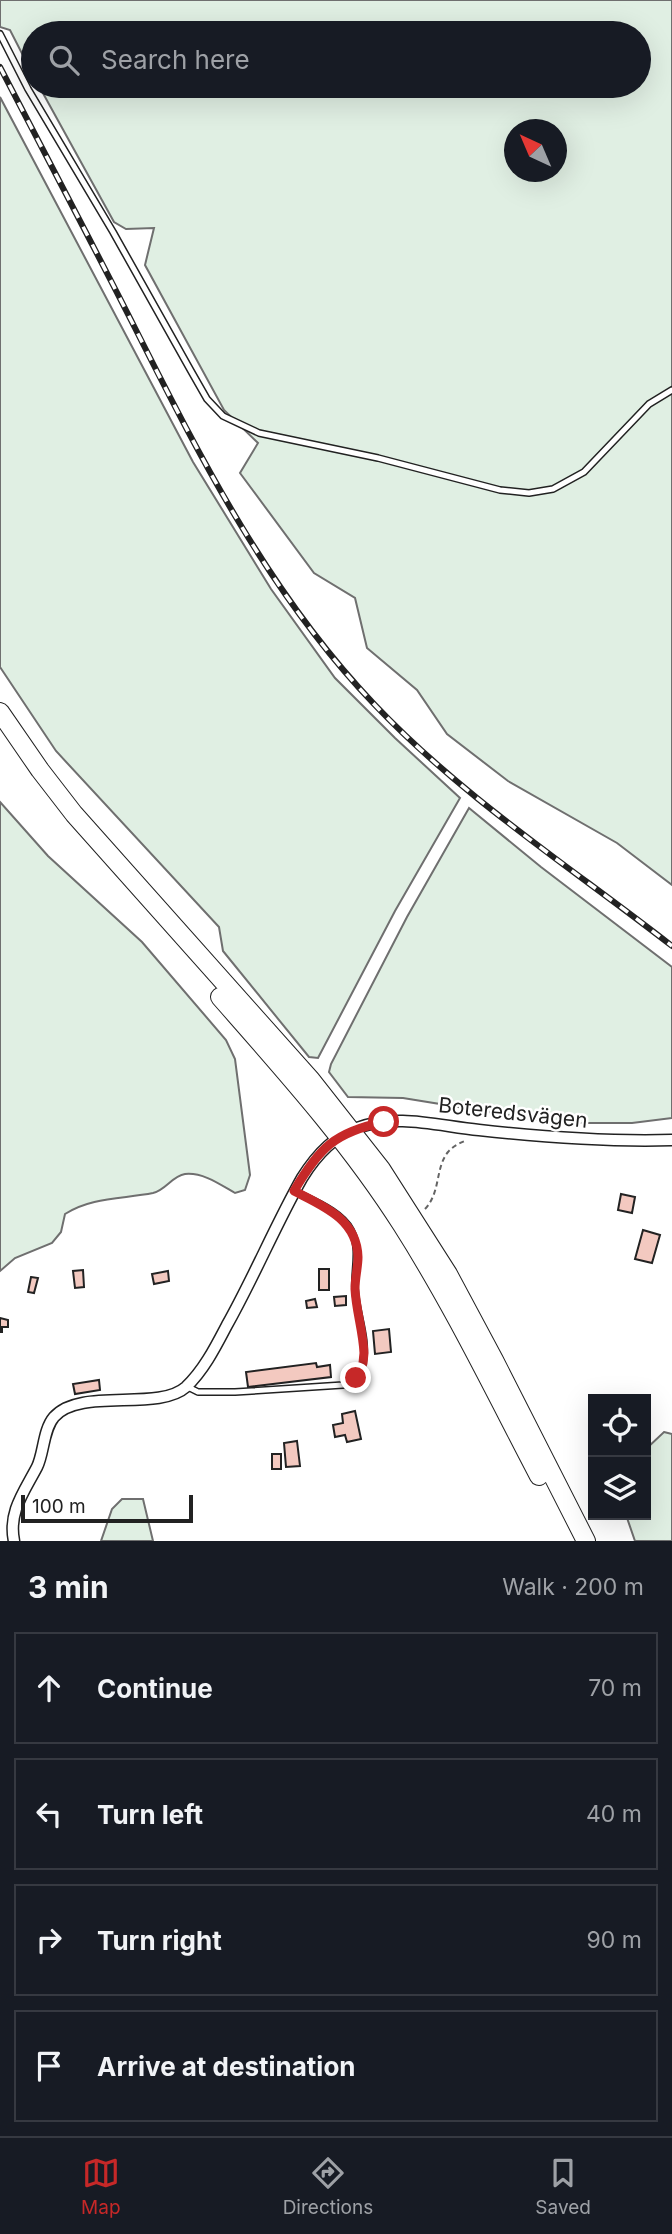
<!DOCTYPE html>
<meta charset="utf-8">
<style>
:root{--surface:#171b24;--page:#242831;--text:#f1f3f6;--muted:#9ea1a6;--line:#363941;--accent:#c62828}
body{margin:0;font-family:Inter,sans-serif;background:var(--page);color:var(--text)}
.controls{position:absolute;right:21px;bottom:21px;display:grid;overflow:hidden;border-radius:0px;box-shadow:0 7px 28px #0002}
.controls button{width:63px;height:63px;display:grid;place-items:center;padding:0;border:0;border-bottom:2px solid var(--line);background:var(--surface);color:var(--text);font:35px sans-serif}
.compass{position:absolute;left:504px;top:119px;width:63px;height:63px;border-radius:50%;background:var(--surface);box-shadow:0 7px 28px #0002;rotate:316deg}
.scale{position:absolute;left:21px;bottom:18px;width:172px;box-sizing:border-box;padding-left:7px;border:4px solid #222;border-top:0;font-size:19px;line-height:24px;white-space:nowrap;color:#222;-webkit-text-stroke:5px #fff;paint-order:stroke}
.stop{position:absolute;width:21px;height:21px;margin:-16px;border:5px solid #c62828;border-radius:50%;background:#fff}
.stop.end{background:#c62828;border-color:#fff;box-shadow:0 2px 7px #0008}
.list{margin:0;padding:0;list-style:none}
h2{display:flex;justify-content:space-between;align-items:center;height:91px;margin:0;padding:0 28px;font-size:30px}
h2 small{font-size:23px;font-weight:400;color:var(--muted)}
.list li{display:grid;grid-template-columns:46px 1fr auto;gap:21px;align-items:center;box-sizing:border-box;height:112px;margin:0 14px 14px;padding:0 14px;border:2px solid var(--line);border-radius:0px}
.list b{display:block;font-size:26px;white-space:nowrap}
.list em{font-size:23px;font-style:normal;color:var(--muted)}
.icon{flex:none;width:38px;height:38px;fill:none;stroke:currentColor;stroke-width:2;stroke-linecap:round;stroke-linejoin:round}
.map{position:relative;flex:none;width:672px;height:1541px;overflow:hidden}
.search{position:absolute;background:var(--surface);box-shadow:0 7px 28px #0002;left:21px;right:21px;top:21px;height:77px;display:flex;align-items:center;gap:18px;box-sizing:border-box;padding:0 24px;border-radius:38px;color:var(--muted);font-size:26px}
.sheet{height:595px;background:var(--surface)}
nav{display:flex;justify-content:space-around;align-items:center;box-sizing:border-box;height:98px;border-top:2px solid var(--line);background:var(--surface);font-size:19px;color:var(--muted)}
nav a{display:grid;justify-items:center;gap:4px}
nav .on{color:var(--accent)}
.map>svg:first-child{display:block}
.green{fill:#e0efe3;stroke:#6f6f6f;stroke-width:2;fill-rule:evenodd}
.building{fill:#f3c9c0;stroke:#222;stroke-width:2}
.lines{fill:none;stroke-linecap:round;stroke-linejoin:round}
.service-casing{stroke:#222;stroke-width:8}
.minor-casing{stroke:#222;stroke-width:13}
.trunk-casing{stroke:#222;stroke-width:20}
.path{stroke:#646464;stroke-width:2;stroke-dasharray:5 3.5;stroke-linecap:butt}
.service{stroke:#fff;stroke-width:5}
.minor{stroke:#fff;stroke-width:10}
.trunk{stroke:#fff;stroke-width:18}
.rail-casing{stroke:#222;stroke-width:6}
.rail{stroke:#fff;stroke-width:3.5;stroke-dasharray:10;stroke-linecap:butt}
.route{stroke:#c62828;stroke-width:9}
.labels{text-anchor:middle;stroke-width:5;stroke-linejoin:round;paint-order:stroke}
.street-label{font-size:21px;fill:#222;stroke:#fff}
</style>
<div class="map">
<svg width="672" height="1541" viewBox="0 0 672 1541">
<rect width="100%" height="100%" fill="#fff"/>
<g class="green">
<path d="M0 0H672V885L617 843 508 781 447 734 417 690 367 648 355 598 314 573 240 473 258 443 224 410 145 265 154 228 126 229 114 222 39 86H639V33H33V75L10 30 0 27ZM514 130H556V172H514Z"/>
<polygon points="0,97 193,462 271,589 335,678 395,738 460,798 395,911 318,1058 309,1057 223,951 219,927 56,751 0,667"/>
<path d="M0 802 48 856 142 942 226 1040 235 1059 250 1175 245 1190 235 1193C221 1185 203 1172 185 1174 172 1176 166 1190 153 1193 123 1199 91 1197 65 1214L61 1232 52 1243 15 1258 0 1271Z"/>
<polygon points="469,808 541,867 672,967 672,1118 632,1123 557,1123 403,1098 348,1097 329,1072 331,1064 407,917"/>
<polygon points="664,1432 672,1434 672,1541 635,1541 626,1515 646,1515 646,1449"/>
<polygon points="122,1499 143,1499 153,1541 101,1541 112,1509"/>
</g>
<g class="building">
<polygon points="621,1194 635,1197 632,1213 618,1210"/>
<polygon points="643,1230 660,1235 652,1263 635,1259"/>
<rect x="319" y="1269" width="10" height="21"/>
<polygon points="83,1270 84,1287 75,1288 73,1271"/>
<polygon points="168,1271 169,1281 154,1284 152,1274"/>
<polygon points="31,1277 38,1278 34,1293 28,1292"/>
<polygon points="346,1296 346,1305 335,1306 334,1297"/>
<polygon points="315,1299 317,1307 307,1308 306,1301"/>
<polygon points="0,1318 8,1320 8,1327 2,1327 2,1332 0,1332"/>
<polygon points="389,1329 391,1352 375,1354 373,1331"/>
<polygon points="316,1363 317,1367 330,1365 331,1377 248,1387 246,1372"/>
<polygon points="99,1380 100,1390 75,1394 73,1384"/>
<polygon points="355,1411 361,1439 347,1442 345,1435 335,1437 333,1425 343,1423 342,1414"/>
<polygon points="297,1441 300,1466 286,1467 284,1443"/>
<rect x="272" y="1454" width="9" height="15"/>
</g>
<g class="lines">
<defs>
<g id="service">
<polyline points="0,34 28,89 113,232 191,371 207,399 223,416 259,433 378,458 500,490 529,493 553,489 584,472 649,404 672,390"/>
<path d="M188 1387 198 1392H235L343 1385C353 1382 361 1374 363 1363 368 1338 356 1313 355 1288 354 1268 361 1249 351 1230 341 1211 313 1201 294 1191"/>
</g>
<path id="minor" d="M14 1541C8 1512 24 1492 37 1467 44 1453 43 1430 54 1417 80 1387 158 1412 186 1387 204 1370 216 1346 227 1325 254 1277 275 1226 302 1178 315 1157 332 1137 357 1128 397 1113 438 1126 479 1130 543 1137 607 1142 672 1140"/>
<g id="trunk">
<polyline points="0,712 40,770 74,814 311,1080 381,1169 448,1274 494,1360 586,1541"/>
<path d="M220 997C284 1070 350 1143 402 1225 453 1305 495 1392 539 1476"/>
</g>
</defs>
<use href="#service" class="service-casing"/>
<use href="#minor" class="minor-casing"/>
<use href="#trunk" class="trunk-casing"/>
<path class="path" d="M425 1209C441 1192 435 1168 448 1152 453 1146 460 1143 467 1140"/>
<use href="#service" class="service"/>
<use href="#minor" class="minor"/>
<use href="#trunk" class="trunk"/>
<defs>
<path id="rail" d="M0 67C45 154 91 241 135 328 202 461 270 595 374 704 462 797 572 868 672 946"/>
</defs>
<use href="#rail" class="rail-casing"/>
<use href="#rail" class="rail"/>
</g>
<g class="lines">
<path class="route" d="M356 1378 363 1363 364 1353C363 1331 356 1310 355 1289 355 1278 358 1267 358 1257 357 1219 323 1206 294 1191 319 1148 335 1132 384 1122"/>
</g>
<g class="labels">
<g class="street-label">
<text transform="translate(513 1113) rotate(6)" y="7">Boteredsvägen</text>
</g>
</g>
</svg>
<div class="controls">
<button><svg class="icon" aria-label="locate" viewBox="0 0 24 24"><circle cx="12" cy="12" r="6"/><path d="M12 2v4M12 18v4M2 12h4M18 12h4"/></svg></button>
<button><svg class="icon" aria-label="layers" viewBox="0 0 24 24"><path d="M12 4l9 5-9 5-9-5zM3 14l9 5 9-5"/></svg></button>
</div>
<svg class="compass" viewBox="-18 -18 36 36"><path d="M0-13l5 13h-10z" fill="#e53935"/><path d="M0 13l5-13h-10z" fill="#9ea1a6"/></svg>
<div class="scale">100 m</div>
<div class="stop" style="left:384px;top:1122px"></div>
<div class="stop end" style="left:356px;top:1378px"></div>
<div class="search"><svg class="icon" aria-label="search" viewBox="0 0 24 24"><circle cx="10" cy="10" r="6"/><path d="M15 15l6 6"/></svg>Search here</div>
</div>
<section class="sheet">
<h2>3 min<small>Walk · 200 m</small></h2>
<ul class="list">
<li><svg class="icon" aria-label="ahead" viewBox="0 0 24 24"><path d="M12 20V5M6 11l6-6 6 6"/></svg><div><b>Continue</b></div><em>70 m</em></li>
<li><svg class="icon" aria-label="left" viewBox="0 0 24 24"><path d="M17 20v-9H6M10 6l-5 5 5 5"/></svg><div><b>Turn left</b></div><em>40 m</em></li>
<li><svg class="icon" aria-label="right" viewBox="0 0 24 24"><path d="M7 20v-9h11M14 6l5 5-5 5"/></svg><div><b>Turn right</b></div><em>90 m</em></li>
<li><svg class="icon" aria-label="arrive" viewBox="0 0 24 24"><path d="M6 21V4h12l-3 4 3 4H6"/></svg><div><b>Arrive at destination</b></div></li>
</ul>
</section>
<nav>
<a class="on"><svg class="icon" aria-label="map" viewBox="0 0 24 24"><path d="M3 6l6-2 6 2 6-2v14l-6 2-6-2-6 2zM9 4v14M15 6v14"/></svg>Map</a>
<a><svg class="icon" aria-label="directions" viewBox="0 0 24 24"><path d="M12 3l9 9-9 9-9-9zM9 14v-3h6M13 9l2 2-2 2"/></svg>Directions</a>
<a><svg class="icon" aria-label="saved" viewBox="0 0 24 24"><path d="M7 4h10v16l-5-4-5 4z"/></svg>Saved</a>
</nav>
